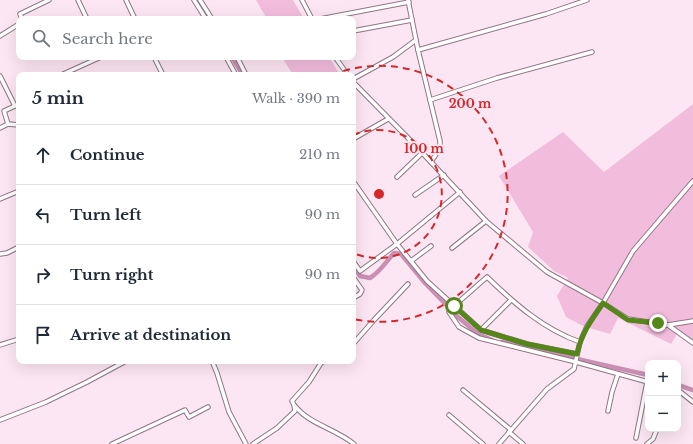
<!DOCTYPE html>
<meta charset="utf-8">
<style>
:root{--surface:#fff;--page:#f6f6f7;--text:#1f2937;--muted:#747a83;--line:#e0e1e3}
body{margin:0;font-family:"Libre Baskerville",serif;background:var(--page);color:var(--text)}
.controls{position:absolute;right:12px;bottom:12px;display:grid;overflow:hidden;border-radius:8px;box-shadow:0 4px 16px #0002}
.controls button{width:36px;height:36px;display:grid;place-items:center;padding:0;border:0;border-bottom:1px solid var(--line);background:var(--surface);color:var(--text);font:20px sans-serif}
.stop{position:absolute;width:12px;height:12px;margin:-9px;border:3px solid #558619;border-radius:50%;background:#fff}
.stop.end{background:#558619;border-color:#fff;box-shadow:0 1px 4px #0008}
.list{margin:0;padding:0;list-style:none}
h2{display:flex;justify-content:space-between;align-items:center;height:52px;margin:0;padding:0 16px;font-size:17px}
h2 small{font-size:13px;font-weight:400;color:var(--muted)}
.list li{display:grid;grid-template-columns:26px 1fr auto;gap:12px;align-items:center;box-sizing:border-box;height:60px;padding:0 16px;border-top:1px solid var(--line)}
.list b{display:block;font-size:15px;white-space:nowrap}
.list em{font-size:13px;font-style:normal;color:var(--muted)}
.icon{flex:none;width:22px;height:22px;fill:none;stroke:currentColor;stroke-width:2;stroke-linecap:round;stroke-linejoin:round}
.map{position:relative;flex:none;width:693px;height:444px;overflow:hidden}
.search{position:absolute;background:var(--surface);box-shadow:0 4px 16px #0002;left:16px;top:16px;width:340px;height:44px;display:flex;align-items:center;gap:10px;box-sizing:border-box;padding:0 14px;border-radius:8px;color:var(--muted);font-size:15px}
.panel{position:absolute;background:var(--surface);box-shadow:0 4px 16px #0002;left:16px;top:72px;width:340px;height:292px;border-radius:8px}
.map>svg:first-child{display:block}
.green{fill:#f2bddd}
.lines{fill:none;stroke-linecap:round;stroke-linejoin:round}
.canal{stroke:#ca8fb3;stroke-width:4.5}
.street-casing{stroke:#8f7685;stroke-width:5.5}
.street{stroke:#fff;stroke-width:3.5}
.route{stroke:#558619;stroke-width:5}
.ring{fill:none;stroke:#d62828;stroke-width:2;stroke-dasharray:7 5}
.centre{fill:#d62828;stroke:#fde6f3;stroke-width:2}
.ring-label{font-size:12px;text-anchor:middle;font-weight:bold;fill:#d62828;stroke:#fde6f3;stroke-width:4;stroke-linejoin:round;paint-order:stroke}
</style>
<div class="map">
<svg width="693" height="444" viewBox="0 0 693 444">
<rect width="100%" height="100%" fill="#fde6f3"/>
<g class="green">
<polygon points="256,0 293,0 304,19 267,19"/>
<polygon points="282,57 329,57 340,75 293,75"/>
<polygon points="693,104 693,341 677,334 671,344 618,318 610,334 583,326 566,317 557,296 568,278 554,271 528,247 533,232 499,176 563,132 604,172"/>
</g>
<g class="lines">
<g class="canal">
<polyline points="197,0 209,19"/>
<polyline points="232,57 243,75"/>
<path d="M353 265 360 276 370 278C380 272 386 262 394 253L401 254 425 283 458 317 478 334 492 340"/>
<polyline points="502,342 648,375"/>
<polyline points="678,385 693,390"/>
</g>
<defs>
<g id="street">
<polyline points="78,0 87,19"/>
<polyline points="126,0 135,19"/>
<polyline points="194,0 206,19"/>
<polyline points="200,0 212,19"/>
<polyline points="302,0 312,19"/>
<polyline points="408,0 418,50 440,141 440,148 431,162"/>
<polyline points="22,19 20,14 49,0"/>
<polyline points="320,19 409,2"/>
<polyline points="353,31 412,20"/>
<polyline points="0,36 19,24"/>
<polyline points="418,50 546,14 587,0"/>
<polyline points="154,57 163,75"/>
<polyline points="226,57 236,75"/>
<polyline points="237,57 246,75"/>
<polyline points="335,57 348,75"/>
<polyline points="61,75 101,57 108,57"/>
<polyline points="0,76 15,106 4,111 8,124"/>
<polyline points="353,79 393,57 416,40"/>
<polyline points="353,82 415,145 486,221 547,272 603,303 628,319 668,325 693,343"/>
<polyline points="430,100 497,78 592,52"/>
<polyline points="0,128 8,124 19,125"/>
<polyline points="353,139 388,119"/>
<polyline points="397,177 422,153"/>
<polyline points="353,181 397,244 427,281 481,330 527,344 577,354"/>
<polyline points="415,195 444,175"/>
<polyline points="0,199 19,191"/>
<polyline points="452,248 486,221"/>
<polyline points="0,254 7,253 19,247"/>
<polyline points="353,261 360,271 397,244 460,192"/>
<polyline points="411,261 431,246"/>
<polyline points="353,277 362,290 360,294 353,298"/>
<polyline points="668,325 693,321"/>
<polyline points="481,330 511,300"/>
<path d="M580 342C543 329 514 303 487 277L454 306 449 312 459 327 479 338 576 362 648 382"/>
<polyline points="353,344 374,320 408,284"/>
<polyline points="0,345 19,339"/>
<polyline points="212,361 217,373 229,412 246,444"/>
<polyline points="463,390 511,430"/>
<polyline points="678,390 693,402"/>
<path d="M295 406C309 424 336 429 354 444"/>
<polyline points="608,411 612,392 618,374"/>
<polyline points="449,415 483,444"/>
<polyline points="0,420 46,402 87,382 126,361"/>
<polyline points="509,432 523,444"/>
<polyline points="636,438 647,382"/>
<polyline points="112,444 185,410 189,417 208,407"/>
<polyline points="253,444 277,428 295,411 294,405 292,401 309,382 321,363 324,361"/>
<polyline points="499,444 547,389 574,369 580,342 587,326 603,303 633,251 693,181"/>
<polyline points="647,444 653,439 657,429"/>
</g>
</defs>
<use href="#street" class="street-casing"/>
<use href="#street" class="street"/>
</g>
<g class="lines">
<path class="route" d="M454 306 481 330 527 344 577 354C581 334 592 319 603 303L628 320 658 323"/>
</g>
<g class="ring">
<path d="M353 135A64 64 0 1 1 353 253"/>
<path d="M332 75A128 128 0 1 1 353 319"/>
</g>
<circle cx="379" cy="194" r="6" class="centre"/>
<g class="ring-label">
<text x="470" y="108">200 m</text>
<text x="424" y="153">100 m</text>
</g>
</svg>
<div class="controls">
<button>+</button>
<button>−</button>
</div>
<div class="stop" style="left:454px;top:306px"></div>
<div class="stop end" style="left:658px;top:323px"></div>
<div class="search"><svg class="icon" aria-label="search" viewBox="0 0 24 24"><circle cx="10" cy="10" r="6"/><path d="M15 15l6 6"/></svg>Search here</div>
<section class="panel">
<h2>5 min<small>Walk · 390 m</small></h2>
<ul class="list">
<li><svg class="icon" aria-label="ahead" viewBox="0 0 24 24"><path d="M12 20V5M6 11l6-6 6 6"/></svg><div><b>Continue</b></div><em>210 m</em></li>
<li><svg class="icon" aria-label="left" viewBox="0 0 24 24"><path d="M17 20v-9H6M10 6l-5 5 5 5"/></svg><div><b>Turn left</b></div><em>90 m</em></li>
<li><svg class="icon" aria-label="right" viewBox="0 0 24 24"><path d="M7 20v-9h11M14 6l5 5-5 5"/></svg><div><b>Turn right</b></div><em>90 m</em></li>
<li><svg class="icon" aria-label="arrive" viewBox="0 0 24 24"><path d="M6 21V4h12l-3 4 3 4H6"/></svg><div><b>Arrive at destination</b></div></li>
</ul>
</section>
</div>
